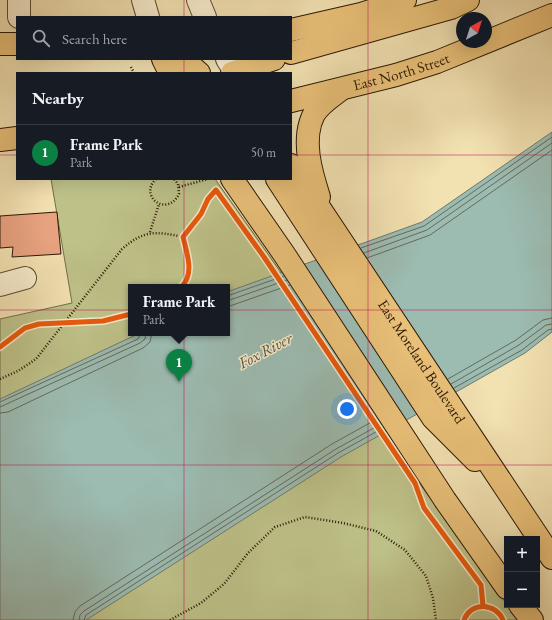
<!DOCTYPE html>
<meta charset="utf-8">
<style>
:root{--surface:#171b24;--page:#20242c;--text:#f1f3f6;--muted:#9ea1a6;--line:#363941;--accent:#0b8043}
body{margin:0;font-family:"EB Garamond",serif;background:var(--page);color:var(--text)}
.controls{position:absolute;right:12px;bottom:12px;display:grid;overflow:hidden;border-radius:0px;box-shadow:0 4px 16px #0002}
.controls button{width:36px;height:36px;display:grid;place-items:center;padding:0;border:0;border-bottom:1px solid var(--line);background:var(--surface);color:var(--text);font:20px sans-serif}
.compass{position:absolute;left:456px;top:12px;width:36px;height:36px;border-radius:50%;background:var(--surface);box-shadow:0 4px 16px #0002;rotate:39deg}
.you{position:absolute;left:347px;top:409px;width:14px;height:14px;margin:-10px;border:3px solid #fff;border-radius:50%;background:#1a73e8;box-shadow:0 0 0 6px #1a73e833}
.badge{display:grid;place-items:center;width:26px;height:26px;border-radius:50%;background:var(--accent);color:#fff;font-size:13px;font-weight:700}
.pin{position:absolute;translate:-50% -33px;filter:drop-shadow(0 1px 2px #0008)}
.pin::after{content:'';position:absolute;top:21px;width:14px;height:12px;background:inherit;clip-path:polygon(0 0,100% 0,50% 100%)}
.popup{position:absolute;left:128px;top:284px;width:102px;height:52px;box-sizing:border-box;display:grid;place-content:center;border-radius:0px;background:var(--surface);filter:drop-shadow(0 1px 3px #0005);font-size:13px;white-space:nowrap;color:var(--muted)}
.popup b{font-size:15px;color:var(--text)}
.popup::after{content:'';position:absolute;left:50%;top:100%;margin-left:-8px;border:8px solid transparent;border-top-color:var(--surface)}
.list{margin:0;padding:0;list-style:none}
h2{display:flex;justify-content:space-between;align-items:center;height:52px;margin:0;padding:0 16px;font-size:17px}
h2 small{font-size:13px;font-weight:400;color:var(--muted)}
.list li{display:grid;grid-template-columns:26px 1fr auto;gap:12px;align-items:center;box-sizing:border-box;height:56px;padding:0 16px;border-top:1px solid var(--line)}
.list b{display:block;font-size:15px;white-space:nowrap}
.list p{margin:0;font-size:13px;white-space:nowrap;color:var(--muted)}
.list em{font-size:13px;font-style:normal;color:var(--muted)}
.icon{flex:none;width:22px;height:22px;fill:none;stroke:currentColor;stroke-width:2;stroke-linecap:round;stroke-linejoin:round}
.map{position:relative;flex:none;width:552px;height:620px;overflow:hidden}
.search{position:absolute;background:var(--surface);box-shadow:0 4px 16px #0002;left:16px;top:16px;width:276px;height:44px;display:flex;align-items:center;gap:10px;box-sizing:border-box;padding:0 14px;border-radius:0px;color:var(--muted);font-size:15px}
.panel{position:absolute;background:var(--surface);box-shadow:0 4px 16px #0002;left:16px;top:72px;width:276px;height:108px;border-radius:0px}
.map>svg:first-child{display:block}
.green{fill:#bec289;stroke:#746d48;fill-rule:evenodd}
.water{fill:#9cbcb2;stroke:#6f7a6d}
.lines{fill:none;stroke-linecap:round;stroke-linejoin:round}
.shore{stroke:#646a5c;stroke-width:1}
.building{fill:#e8a280;stroke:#2b1806}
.minor-casing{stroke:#5d4a31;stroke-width:24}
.major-casing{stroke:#2b1806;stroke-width:24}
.path{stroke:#2b1806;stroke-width:2.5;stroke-dasharray:1 2;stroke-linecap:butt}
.minor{stroke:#f7eccc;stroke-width:22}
.major{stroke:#e9c078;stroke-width:22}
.cycleway-casing{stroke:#f7eccc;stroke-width:8}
.cycleway{stroke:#e8590c;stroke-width:5}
.grid{fill:none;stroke:#c2185b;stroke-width:1;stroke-opacity:0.55}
.labels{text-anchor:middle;stroke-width:3;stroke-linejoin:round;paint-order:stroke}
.street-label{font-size:15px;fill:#2b1806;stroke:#f7eccc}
.water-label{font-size:16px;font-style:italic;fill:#535142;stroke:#f7eccc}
</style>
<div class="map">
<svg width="552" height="620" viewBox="0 0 552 620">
<rect width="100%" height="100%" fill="#f2e1b1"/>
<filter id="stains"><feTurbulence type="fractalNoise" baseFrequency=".005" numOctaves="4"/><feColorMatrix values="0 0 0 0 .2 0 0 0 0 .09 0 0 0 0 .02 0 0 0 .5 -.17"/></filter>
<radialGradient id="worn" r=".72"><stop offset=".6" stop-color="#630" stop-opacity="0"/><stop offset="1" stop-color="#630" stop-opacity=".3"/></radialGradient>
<path class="green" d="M51 179H215L403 445 420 484 518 620H0V319L72 303ZM131 287H227V333H131Z"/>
<polygon class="water" points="552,132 552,332 525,353 341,457 86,620 0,620 0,399 140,333 227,333 227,292 422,222"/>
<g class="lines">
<g class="shore">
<polyline points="361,248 424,226 552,137"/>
<polyline points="364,253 427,230 552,143"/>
<polyline points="367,258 430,235 552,150"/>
<polyline points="227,296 284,276"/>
<polyline points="227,301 287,280"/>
<polyline points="227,307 290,285"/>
<polyline points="448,379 516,340 543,320 552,318"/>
<polyline points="451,384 519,345 546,325 552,324"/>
<polyline points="454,388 522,350 548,330 552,329"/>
<polyline points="0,402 138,339 141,333"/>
<polyline points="0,407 140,343 145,339 146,333"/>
<polyline points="0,413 8,412 143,348 150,342 152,333"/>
<polyline points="73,620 75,612 80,606 332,444 377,419"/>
<polyline points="79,620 80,615 84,611 336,449 381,424"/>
<polyline points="84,620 86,615 338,453 383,428"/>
</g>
</g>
<polygon class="building" points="57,212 61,254 12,257 13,247 0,248 0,216"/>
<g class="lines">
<defs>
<g id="minor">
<polyline points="19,0 19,17"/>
<polyline points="143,0 148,17"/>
<polyline points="198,0 205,17"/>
<polyline points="227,59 236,73"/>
<polyline points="0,285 25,278"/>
</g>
<g id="major">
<polyline points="291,30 361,14 405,0"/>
<polyline points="0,44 17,44"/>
<polyline points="291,53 451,8 468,0"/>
<polyline points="163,59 170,73"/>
<polyline points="183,59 199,73"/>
<polyline points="232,73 274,59"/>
<path id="s1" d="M291 101 396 75 437 62 552 15"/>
<polyline points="0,140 17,138"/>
<path id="s2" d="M291 165 552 558"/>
<polyline points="232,179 284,254 445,500 507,588"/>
<polyline points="277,179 433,418 475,460"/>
<path d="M319 197C311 172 301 139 314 114 320 104 331 97 339 91"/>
<polyline points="520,605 532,620"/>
</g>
</defs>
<use href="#minor" class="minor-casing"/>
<use href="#major" class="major-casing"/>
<g class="path">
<polyline points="131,67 134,73"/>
<path d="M156 179C138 196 167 218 179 194L178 184 174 179"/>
<polyline points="179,187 208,179"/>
<polyline points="150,232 159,204"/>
<path d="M0 379 18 371 36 359 122 249C144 230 155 231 183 237"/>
<polyline points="170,620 201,603 224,584 248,553 275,527 305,517 343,523 376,531 405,550 426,576 433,598 436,620"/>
</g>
<use href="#minor" class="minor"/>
<use href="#major" class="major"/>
<defs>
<g id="cycleway">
<path d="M181 287C195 274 187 254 183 237L201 214 208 199 216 190 264 257 415 483 424 508 481 585 483 606"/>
<polyline points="0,347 25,328 39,324 103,321 131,314"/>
<path d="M464 620C471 601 496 603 503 620"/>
</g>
</defs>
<use href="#cycleway" class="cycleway-casing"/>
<use href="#cycleway" class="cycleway"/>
</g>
<path class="grid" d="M184 0V17M368 0V620M184 59V73M0 155H17M291 155H552M184 179V620M0 310H552M0 465H552"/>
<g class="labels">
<g class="street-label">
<text dy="5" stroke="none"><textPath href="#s1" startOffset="114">East North Street</textPath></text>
<text dy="5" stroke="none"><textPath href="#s2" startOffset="236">East Moreland Boulevard</textPath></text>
</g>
<g class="water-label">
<text transform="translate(265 350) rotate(-28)" y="6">Fox River</text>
</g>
</g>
<rect width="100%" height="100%" filter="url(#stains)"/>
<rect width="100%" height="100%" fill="url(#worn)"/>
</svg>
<div class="controls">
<button>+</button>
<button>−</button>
</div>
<svg class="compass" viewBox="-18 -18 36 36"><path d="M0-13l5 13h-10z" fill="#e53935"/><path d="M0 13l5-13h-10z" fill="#9ea1a6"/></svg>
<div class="you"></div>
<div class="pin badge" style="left:179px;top:382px">1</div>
<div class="popup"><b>Frame Park</b>Park</div>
<div class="search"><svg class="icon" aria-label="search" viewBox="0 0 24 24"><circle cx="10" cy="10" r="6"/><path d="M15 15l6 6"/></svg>Search here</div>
<section class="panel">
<h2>Nearby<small></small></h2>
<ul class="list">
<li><span class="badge">1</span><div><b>Frame Park</b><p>Park</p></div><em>50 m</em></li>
</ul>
</section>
</div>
